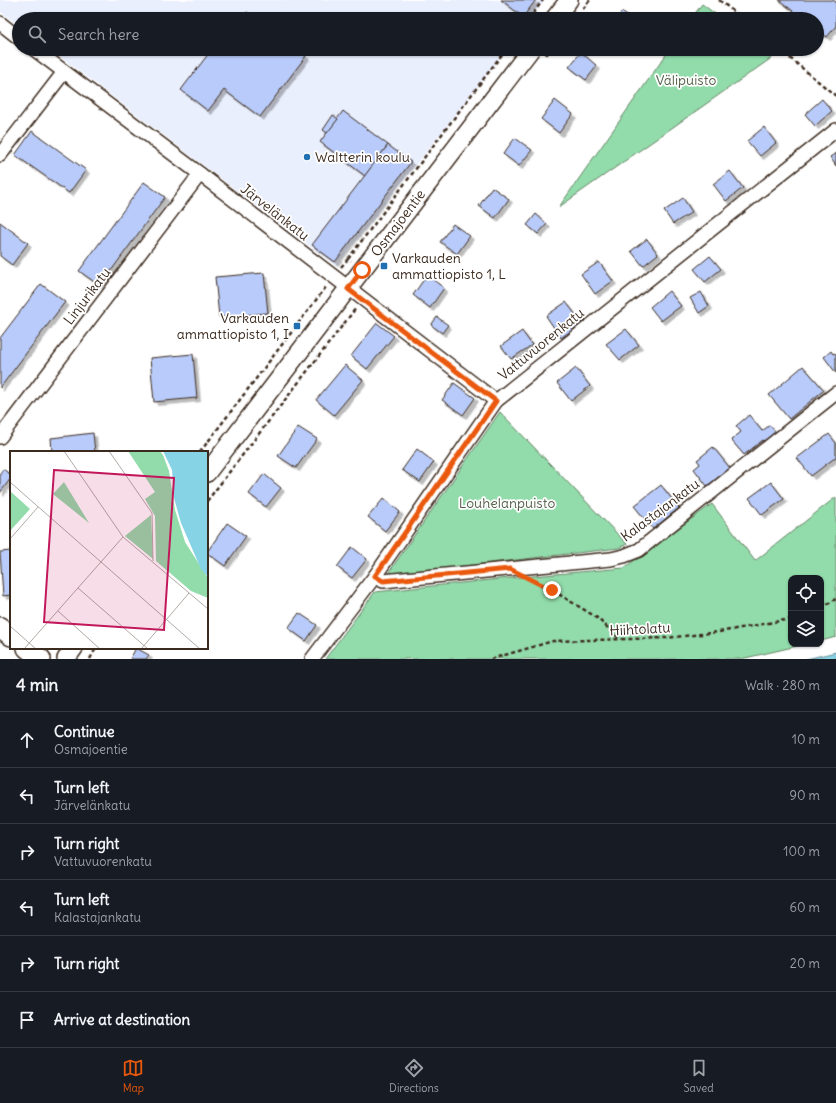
<!DOCTYPE html>
<meta charset="utf-8">
<style>
:root{--surface:#171b24;--page:#242831;--text:#f1f3f6;--muted:#9ea1a6;--line:#363941;--accent:#ea580c}
body{margin:0;font-family:Delius,sans-serif;background:var(--page);color:var(--text)}
.controls{position:absolute;right:12px;bottom:12px;display:grid;overflow:hidden;border-radius:8px;box-shadow:0 1px 3px #0004}
.controls button{width:36px;height:36px;display:grid;place-items:center;padding:0;border:0;border-bottom:1px solid var(--line);background:var(--surface);color:var(--text);font:20px sans-serif}
.stop{position:absolute;width:12px;height:12px;margin:-9px;border:3px solid #ea580c;border-radius:50%;background:#fff}
.stop.end{background:#ea580c;border-color:#fff;box-shadow:0 1px 4px #0008}
.list{margin:0;padding:0;list-style:none}
h2{display:flex;justify-content:space-between;align-items:center;height:52px;margin:0;padding:0 16px;font-size:17px}
h2 small{font-size:13px;font-weight:400;color:var(--muted)}
.list li{display:grid;grid-template-columns:26px 1fr auto;gap:12px;align-items:center;box-sizing:border-box;height:56px;padding:0 16px;border-top:1px solid var(--line)}
.list b{display:block;font-size:15px;white-space:nowrap}
.list p{margin:0;font-size:13px;white-space:nowrap;color:var(--muted)}
.list em{font-size:13px;font-style:normal;color:var(--muted)}
.icon{flex:none;width:22px;height:22px;fill:none;stroke:currentColor;stroke-width:2;stroke-linecap:round;stroke-linejoin:round}
.map{position:relative;flex:none;width:836px;height:659px;overflow:hidden}
.search{position:absolute;background:var(--surface);box-shadow:0 1px 3px #0004;left:12px;right:12px;top:12px;height:44px;display:flex;align-items:center;gap:10px;box-sizing:border-box;padding:0 14px;border-radius:22px;color:var(--muted);font-size:15px}
.sheet{height:388px;background:var(--surface)}
nav{display:flex;justify-content:space-around;align-items:center;box-sizing:border-box;height:56px;border-top:1px solid var(--line);background:var(--surface);font-size:11px;color:var(--muted)}
nav a{display:grid;justify-items:center;gap:2px}
nav .on{color:var(--accent)}
.map>svg:first-child{display:block}
.built{fill:#eaeffe}
.green{fill:#92dcab;stroke:#668364}
.water{fill:#87d3e6;stroke:#698f96}
.building{fill:#b8cbfa;stroke:#3b2a1e;filter:url(#shadow)}
.lines{fill:none;stroke-linecap:round;stroke-linejoin:round}
.minor-casing{stroke:#3b2a1e;stroke-width:16}
.tertiary-casing{stroke:#3b2a1e;stroke-width:20}
.secondary-casing{stroke:#3b2a1e;stroke-width:22}
.path{stroke:#3b2a1e;stroke-width:2.5;stroke-dasharray:4 3;stroke-linecap:butt}
.minor{stroke:#fff;stroke-width:13}
.tertiary{stroke:#fff;stroke-width:17}
.secondary{stroke:#fff;stroke-width:19}
.route{stroke:#ea580c;stroke-width:5}
.poi-dot{fill:#1f6fb2;stroke:#fff;stroke-width:1.5}
.labels{text-anchor:middle;stroke-width:3.5;stroke-linejoin:round;paint-order:stroke}
.park-label{font-size:14px;fill:#555f48;stroke:#fff}
.poi-label{font-size:14px;fill:#3b2a1e;stroke:#fff;text-anchor:start}
.street-label{font-size:14px;fill:#3b2a1e;stroke:#fff}
.inset-road{fill:none;stroke:#b1aaa5;stroke-width:1}
.view{fill:#c2185b;fill-opacity:0.15;stroke:#c2185b;stroke-width:2}
.inset-edge{fill:none;stroke:#3b2a1e;stroke-width:2}
</style>
<div class="map">
<svg width="836" height="659" viewBox="0 0 836 659">
<defs>
<filter id="shadow"><feDropShadow dx="3.5" dy="3.5" stdDeviation="0" flood-color="#0004"/></filter>
</defs>
<rect width="100%" height="100%" fill="#fff"/>
<filter id="ink" filterUnits="userSpaceOnUse"><feTurbulence type="fractalNoise" baseFrequency=".025" numOctaves="2"/><feDisplacementMap in="SourceGraphic" scale="8" xChannelSelector="R" yChannelSelector="G"/><feConvolveMatrix kernelMatrix="1 2 1 2 8 2 1 2 1" color-interpolation-filters="sRGB"/></filter>
<g filter="url(#ink)">
<g class="built">
<polygon points="0,0 545,0 530,19 19,19 19,26 0,11"/>
<polygon points="50,49 507,49 336,266"/>
</g>
<g class="green">
<polygon points="702,4 722,19 691,19"/>
<polygon points="670,49 762,49 773,57 559,207"/>
<polygon points="500,412 627,544 619,548 387,575"/>
<polygon points="836,497 836,637 821,641 821,578 791,578 791,644 806,644 741,659 325,659 375,592 500,579 624,568 712,504 755,561"/>
</g>
<polygon class="water" points="836,652 836,659 806,659"/>
<g class="building">
<polygon points="501,0 536,0 523,17"/>
<polygon points="779,0 833,0 836,2 836,26 827,37 817,30 817,19 803,19"/>
<polygon points="247,12 256,19 242,19"/>
<polygon points="622,12 631,19 616,19"/>
<polygon points="212,49 296,49 306,56 260,117 224,90 208,111 181,90"/>
<polygon points="581,52 597,66 586,80 569,67"/>
<polygon points="822,99 832,111 815,126 805,114"/>
<polygon points="555,100 573,114 559,133 541,119"/>
<polygon points="343,111 388,145 365,176 320,142"/>
<polygon points="333,115 338,119 327,133 323,130"/>
<polygon points="764,127 776,143 760,156 747,141"/>
<polygon points="32,131 86,170 69,193 15,155"/>
<polygon points="515,138 532,150 519,166 503,154"/>
<polygon points="388,145 411,162 335,262 312,245"/>
<polygon points="836,153 836,166 830,157"/>
<polygon points="730,171 743,188 726,201 713,184"/>
<polygon points="144,182 165,197 100,286 79,271"/>
<polygon points="492,187 509,199 495,218 479,206"/>
<polygon points="683,198 692,212 673,224 664,211"/>
<polygon points="536,214 547,224 538,234 527,225"/>
<polygon points="0,222 28,243 12,265 0,256"/>
<polygon points="453,224 470,236 457,254 440,242"/>
<polygon points="647,239 658,254 643,266 631,251"/>
<polygon points="710,256 721,269 705,282 694,269"/>
<polygon points="599,262 613,281 595,294 581,274"/>
<polygon points="264,273 268,313 219,317 215,277"/>
<polygon points="427,275 444,288 430,308 413,295"/>
<polygon points="41,284 65,302 0,388 0,338"/>
<polygon points="669,291 681,306 661,321 650,307"/>
<polygon points="701,292 709,306 699,313 690,298"/>
<polygon points="566,302 582,323 561,338 546,316"/>
<polygon points="437,317 448,325 442,333 431,325"/>
<polygon points="377,323 394,336 367,369 351,356"/>
<polygon points="626,329 639,345 620,360 606,344"/>
<polygon points="522,331 532,345 511,359 501,346"/>
<polygon points="831,351 833,354 835,353 836,355 836,373 824,357"/>
<polygon points="193,354 197,398 154,402 150,358"/>
<polygon points="345,365 363,380 334,415 316,400"/>
<polygon points="803,366 824,390 789,419 769,395"/>
<polygon points="576,368 590,386 571,401 557,383"/>
<polygon points="454,383 475,398 463,415 442,400"/>
<polygon points="749,415 762,431 770,425 776,433 765,443 763,440 744,455 731,440 741,432 736,426"/>
<polygon points="298,427 317,439 296,468 278,456"/>
<polygon points="93,433 95,452 52,452 51,438"/>
<polygon points="829,434 836,443 836,457 811,476 797,458"/>
<polygon points="713,447 730,468 707,486 694,469 700,464 697,460"/>
<polygon points="417,449 434,462 420,482 402,470"/>
<polygon points="3,469 11,475 11,478 0,493 0,473"/>
<polygon points="264,474 281,488 266,507 249,494"/>
<polygon points="771,482 784,499 762,515 749,498"/>
<polygon points="661,485 679,508 653,529 634,506"/>
<polygon points="384,498 400,512 385,531 368,517"/>
<polygon points="227,523 246,536 225,566 207,553 207,552"/>
<polygon points="352,547 367,559 352,578 337,567"/>
<polygon points="11,551 11,595 3,596 0,552"/>
<polygon points="299,613 317,625 306,641 288,628"/>
<polygon points="136,648 149,655 146,659 130,659"/>
</g>
<g class="lines">
<defs>
<g id="minor">
<polyline points="0,23 19,38"/>
<polyline points="34,49 200,174 496,401"/>
<polyline points="0,155 64,72"/>
<polyline points="0,437 200,174"/>
<polyline points="375,576 383,581 611,559 624,556 639,550 836,393"/>
<polyline points="312,659 375,576 496,401 836,130"/>
</g>
<g id="tertiary">
<polyline points="554,19 569,0"/>
<polyline points="207,473 531,49"/>
<polyline points="66,659 74,648"/>
</g>
<g id="secondary">
<polyline points="0,627 11,636"/>
<polyline points="27,648 41,659"/>
</g>
</defs>
<use href="#minor" class="minor-casing"/>
<use href="#tertiary" class="tertiary-casing"/>
<use href="#secondary" class="secondary-casing"/>
<g class="path">
<polyline points="719,0 743,19"/>
<polyline points="583,9 590,0"/>
<polyline points="529,19 543,0"/>
<polyline points="779,49 836,96"/>
<polyline points="546,55 551,49"/>
<polyline points="348,259 506,49"/>
<polyline points="341,267 348,259 351,261"/>
<polyline points="200,452 326,287"/>
<polyline points="207,501 356,308"/>
<polyline points="534,581 552,590 596,617 620,639"/>
<polyline points="821,608 836,599"/>
<polyline points="90,659 96,648"/>
<polyline points="491,659 553,641 666,638 719,632 791,619"/>
</g>
<use href="#minor" class="minor"/>
<use href="#tertiary" class="tertiary"/>
<use href="#secondary" class="secondary"/>
</g>
</g>
<g class="lines" filter="url(#ink)">
<polyline class="route" points="362,270 348,289 496,401 375,576 383,581 510,569 552,590"/>
</g>
<g class="poi-dot">
<circle cx="307" cy="157" r="4"/>
<rect x="380" y="262" width="8" height="8" rx="2"/>
<rect x="293" y="322" width="8" height="8" rx="2"/>
</g>
<g class="labels">
<g class="park-label">
<text x="686" y="85">Välipuisto</text>
<text x="507" y="508">Louhelanpuisto</text>
</g>
<g class="poi-label">
<text x="315" y="162">Waltterin koulu</text>
<text x="392" y="263">Varkauden<tspan x="392" dy="16">ammattiopisto 1, L</tspan></text>
<text x="289" y="323" text-anchor="end">Varkauden<tspan x="289" dy="16">ammattiopisto 1, I</tspan></text>
</g>
<g class="street-label">
<text transform="translate(275 212) rotate(38)" y="5">Järvelänkatu</text>
<text transform="translate(398 223) rotate(-53)" y="5">Osmajoentie</text>
<text transform="translate(87 296) rotate(-53)" y="5">Linjurikatu</text>
<text transform="translate(541 344) rotate(-39)" y="5">Vattuvuorenkatu</text>
<text transform="translate(660 510) rotate(-37)" y="5">Kalastajankatu</text>
<text transform="translate(640 629) rotate(-3)" y="5">Hiihtolatu</text>
</g>
</g>
<g transform="translate(10 451)">
<rect width="198" height="198" fill="#fff"/>
<path d="M118 0H150L153 4 159 20 165 59 175 91 198 127V147L181 140 146 110 145 65 135 48 145 41ZM54 31 79 72 43 43ZM0 40 20 58 0 80ZM141 64 143 108 115 85Z" fill="#92dcab"/>
<path d="M153 0H198V126L191 118 171 72 164 47 162 19Z" fill="#87d3e6"/>
<path class="inset-road" d="M54 0 113 86 198 158M99 0 142 62 143 110M0 31 190 198M0 88 28 56M68 137 138 198M48 160 90 198M156 169 179 142M0 175 26 198M14 198 113 86M131 198 156 169"/>
<path class="view" d="M44 19 164 27 154 179 34 171Z"/>
<rect width="198" height="198" class="inset-edge"/>
</g>
</svg>
<div class="controls">
<button><svg class="icon" aria-label="locate" viewBox="0 0 24 24"><circle cx="12" cy="12" r="6"/><path d="M12 2v4M12 18v4M2 12h4M18 12h4"/></svg></button>
<button><svg class="icon" aria-label="layers" viewBox="0 0 24 24"><path d="M12 4l9 5-9 5-9-5zM3 14l9 5 9-5"/></svg></button>
</div>
<div class="stop" style="left:362px;top:270px"></div>
<div class="stop end" style="left:552px;top:590px"></div>
<div class="search"><svg class="icon" aria-label="search" viewBox="0 0 24 24"><circle cx="10" cy="10" r="6"/><path d="M15 15l6 6"/></svg>Search here</div>
</div>
<section class="sheet">
<h2>4 min<small>Walk · 280 m</small></h2>
<ul class="list">
<li><svg class="icon" aria-label="ahead" viewBox="0 0 24 24"><path d="M12 20V5M6 11l6-6 6 6"/></svg><div><b>Continue</b><p>Osmajoentie</p></div><em>10 m</em></li>
<li><svg class="icon" aria-label="left" viewBox="0 0 24 24"><path d="M17 20v-9H6M10 6l-5 5 5 5"/></svg><div><b>Turn left</b><p>Järvelänkatu</p></div><em>90 m</em></li>
<li><svg class="icon" aria-label="right" viewBox="0 0 24 24"><path d="M7 20v-9h11M14 6l5 5-5 5"/></svg><div><b>Turn right</b><p>Vattuvuorenkatu</p></div><em>100 m</em></li>
<li><svg class="icon" aria-label="left" viewBox="0 0 24 24"><path d="M17 20v-9H6M10 6l-5 5 5 5"/></svg><div><b>Turn left</b><p>Kalastajankatu</p></div><em>60 m</em></li>
<li><svg class="icon" aria-label="right" viewBox="0 0 24 24"><path d="M7 20v-9h11M14 6l5 5-5 5"/></svg><div><b>Turn right</b></div><em>20 m</em></li>
<li><svg class="icon" aria-label="arrive" viewBox="0 0 24 24"><path d="M6 21V4h12l-3 4 3 4H6"/></svg><div><b>Arrive at destination</b></div></li>
</ul>
</section>
<nav>
<a class="on"><svg class="icon" aria-label="map" viewBox="0 0 24 24"><path d="M3 6l6-2 6 2 6-2v14l-6 2-6-2-6 2zM9 4v14M15 6v14"/></svg>Map</a>
<a><svg class="icon" aria-label="directions" viewBox="0 0 24 24"><path d="M12 3l9 9-9 9-9-9zM9 14v-3h6M13 9l2 2-2 2"/></svg>Directions</a>
<a><svg class="icon" aria-label="saved" viewBox="0 0 24 24"><path d="M7 4h10v16l-5-4-5 4z"/></svg>Saved</a>
</nav>
